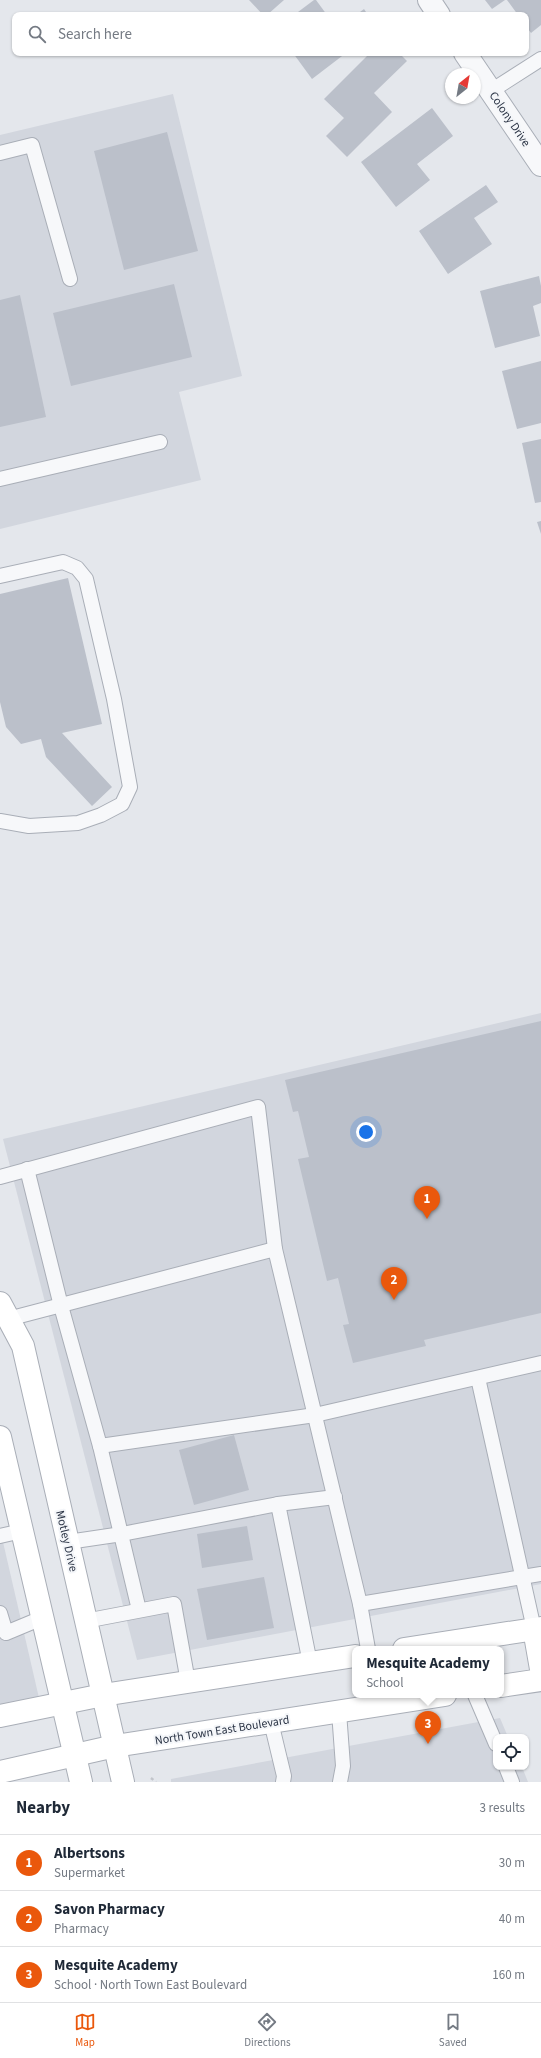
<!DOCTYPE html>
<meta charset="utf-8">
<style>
:root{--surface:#fff;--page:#f6f6f7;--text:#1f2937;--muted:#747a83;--line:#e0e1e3;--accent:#ea580c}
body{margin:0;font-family:"Source Sans 3",sans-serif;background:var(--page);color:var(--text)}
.controls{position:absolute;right:12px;bottom:12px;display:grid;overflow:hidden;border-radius:8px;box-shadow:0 1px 3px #0004}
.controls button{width:36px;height:36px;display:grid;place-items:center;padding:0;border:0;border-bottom:1px solid var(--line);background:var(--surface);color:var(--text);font:20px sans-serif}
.compass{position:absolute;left:445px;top:68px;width:36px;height:36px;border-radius:50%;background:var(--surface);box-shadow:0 1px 3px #0004;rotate:31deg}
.you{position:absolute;left:366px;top:1132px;width:14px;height:14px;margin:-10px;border:3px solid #fff;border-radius:50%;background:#1a73e8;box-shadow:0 0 0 6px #1a73e833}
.badge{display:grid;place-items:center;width:26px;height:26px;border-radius:50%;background:var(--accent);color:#fff;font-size:13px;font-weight:700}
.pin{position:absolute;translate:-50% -33px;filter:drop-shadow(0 1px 2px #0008)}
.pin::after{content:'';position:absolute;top:21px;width:14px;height:12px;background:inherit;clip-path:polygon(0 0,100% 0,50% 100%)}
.popup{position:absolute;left:352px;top:1646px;width:152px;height:52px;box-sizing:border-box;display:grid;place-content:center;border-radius:8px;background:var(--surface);filter:drop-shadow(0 1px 3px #0005);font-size:13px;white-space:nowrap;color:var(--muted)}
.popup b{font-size:15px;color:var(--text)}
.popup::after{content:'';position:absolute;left:50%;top:100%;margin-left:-8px;border:8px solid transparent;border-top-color:var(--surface)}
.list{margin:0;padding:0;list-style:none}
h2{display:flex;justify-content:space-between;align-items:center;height:52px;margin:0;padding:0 16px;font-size:17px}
h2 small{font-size:13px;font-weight:400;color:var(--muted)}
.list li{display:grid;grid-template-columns:26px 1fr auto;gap:12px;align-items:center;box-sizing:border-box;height:56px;padding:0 16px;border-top:1px solid var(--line)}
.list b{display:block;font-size:15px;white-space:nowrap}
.list p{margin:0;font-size:13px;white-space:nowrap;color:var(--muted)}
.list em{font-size:13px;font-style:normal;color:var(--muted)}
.icon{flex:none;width:22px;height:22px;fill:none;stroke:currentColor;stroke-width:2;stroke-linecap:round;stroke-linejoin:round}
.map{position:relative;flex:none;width:541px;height:1782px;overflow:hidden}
.search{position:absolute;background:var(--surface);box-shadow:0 1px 3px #0004;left:12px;right:12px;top:12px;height:44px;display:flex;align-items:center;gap:10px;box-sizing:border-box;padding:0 14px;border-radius:8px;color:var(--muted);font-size:15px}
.sheet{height:220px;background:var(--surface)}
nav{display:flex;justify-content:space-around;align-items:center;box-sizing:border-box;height:56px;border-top:1px solid var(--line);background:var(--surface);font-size:11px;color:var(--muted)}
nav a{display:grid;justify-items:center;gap:2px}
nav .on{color:var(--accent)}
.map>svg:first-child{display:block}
.built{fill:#d2d6de}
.building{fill:#bbc0ca}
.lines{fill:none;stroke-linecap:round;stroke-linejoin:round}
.lane-casing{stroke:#a9aeb7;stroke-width:16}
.street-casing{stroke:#a9aeb7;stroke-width:24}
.secondary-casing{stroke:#a9aeb7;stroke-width:24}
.path{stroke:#c2c5cb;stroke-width:2.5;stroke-dasharray:3 3;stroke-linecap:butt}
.lane{stroke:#f7f8fa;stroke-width:14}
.street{stroke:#f7f8fa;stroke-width:22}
.secondary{stroke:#fff;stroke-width:22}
.labels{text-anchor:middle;stroke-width:4;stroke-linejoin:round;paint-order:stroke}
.street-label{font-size:12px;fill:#2b3445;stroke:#f4f6f9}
</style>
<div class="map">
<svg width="541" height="1782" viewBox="0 0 541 1782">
<rect width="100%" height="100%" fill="#e4e7ec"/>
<g class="built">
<polygon points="173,94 242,376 179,392 201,480 0,529 0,135"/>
<polygon points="541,1013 541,1584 137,1660 3,1139"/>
<polygon points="0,1529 39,1698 0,1706"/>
<polygon points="500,1718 508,1737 496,1737 496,1767 522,1767 528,1782 171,1782 171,1779"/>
</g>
<g class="building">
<polygon points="249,0 284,0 267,15 263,15"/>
<polygon points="316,0 327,15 294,15 314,0"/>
<polygon points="485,0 505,0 492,9"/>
<polygon points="507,0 541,0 541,25 531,33 526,26 526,15 518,15"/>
<polygon points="364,9 368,15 356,15"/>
<polygon points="293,53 346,53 312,79"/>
<polygon points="370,53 399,53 407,61 374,93 392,112 347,157 326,136 344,118 324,99"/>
<polygon points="432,108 453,136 417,164 430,180 396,207 361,162"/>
<polygon points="167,132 198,251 124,270 94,151"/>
<polygon points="486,185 498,202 474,218 492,244 448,274 419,231"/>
<polygon points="539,276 541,286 541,303 533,306 540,336 495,348 480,291"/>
<polygon points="174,284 192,357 71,386 53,313"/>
<polygon points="20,295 46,417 0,427 0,300"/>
<polygon points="541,361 541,423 517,429 502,371"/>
<polygon points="541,439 541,502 535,503 522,443"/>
<polygon points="541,521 541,534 537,522"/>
<polygon points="68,578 102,724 62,733 112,787 92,806 46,757 41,739 21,744 6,727 0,702 0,594"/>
<polygon points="541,1021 541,1313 424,1340 426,1346 353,1363 343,1325 349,1324 338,1278 327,1281 298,1159 309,1157 298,1111 293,1112 285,1080"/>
<polygon points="234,1435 249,1490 194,1505 179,1450"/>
<polygon points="247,1526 253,1560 202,1568 197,1534"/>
<polygon points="264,1577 274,1628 207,1640 197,1589"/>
</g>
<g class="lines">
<defs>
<g id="lane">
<polyline points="491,91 541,59"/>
<polyline points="0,153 32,145 70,279"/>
<polyline points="0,479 160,442"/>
<polyline points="0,576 63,562 77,568 86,579 114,699 130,787 122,804 101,815 78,823 29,826 0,821"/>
<polyline points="27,1169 61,1306 100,1446 315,1415 541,1363"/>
<polyline points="0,1177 258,1107 275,1249"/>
<polyline points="8,1319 275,1249 360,1604 368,1649"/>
<polyline points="478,1378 534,1629"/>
<polyline points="100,1446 139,1610"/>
<polyline points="278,1504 335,1497"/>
<polyline points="0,1536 22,1531"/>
<polyline points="68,1542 122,1534 278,1504 310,1663"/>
<polyline points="360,1604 541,1574"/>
<polyline points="0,1613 6,1633 42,1618"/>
<polyline points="85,1621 174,1604 188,1682"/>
<polyline points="475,1695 496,1744"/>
<polyline points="339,1712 343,1766 340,1782"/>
<polyline points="271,1722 284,1776 283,1782"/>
<polyline points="506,1767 512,1782"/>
</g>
<g id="street">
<polyline points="429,0 439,15"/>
<polyline points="465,53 541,165"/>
</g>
<g id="secondary">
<polyline points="0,1303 23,1346 123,1782"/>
<polyline points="0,1437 81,1782"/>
<polyline points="534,1629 541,1669"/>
<polyline points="404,1649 541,1628"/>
<polyline points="501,1686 541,1680"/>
<polyline points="0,1716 103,1695 355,1656"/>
<polyline points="0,1772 115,1746 445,1695"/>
</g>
</defs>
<use href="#lane" class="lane-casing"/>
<use href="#street" class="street-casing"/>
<use href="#secondary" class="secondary-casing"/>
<polyline class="path" points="151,1778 156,1782"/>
<use href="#lane" class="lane"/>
<use href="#street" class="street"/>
<use href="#secondary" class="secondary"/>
</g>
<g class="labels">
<g class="street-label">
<text transform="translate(510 119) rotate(56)" y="4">Colony Drive</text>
<text transform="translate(67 1541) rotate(77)" y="4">Motley Drive</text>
<text transform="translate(222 1730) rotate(-9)" y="4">North Town East Boulevard</text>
</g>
</g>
</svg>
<div class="controls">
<button><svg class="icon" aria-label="locate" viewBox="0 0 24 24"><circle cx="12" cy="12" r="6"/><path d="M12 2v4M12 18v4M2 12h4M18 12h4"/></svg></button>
</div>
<svg class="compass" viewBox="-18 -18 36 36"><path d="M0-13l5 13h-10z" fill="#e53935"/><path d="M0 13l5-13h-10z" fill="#747a83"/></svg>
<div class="you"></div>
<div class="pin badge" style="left:427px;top:1219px">1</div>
<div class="pin badge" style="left:394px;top:1300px">2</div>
<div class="pin badge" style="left:428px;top:1744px">3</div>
<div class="popup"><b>Mesquite Academy</b>School</div>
<div class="search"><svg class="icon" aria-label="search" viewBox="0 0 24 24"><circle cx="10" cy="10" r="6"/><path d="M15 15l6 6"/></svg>Search here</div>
</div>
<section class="sheet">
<h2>Nearby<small>3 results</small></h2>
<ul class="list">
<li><span class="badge">1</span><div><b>Albertsons</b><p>Supermarket</p></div><em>30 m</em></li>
<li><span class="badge">2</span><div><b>Savon Pharmacy</b><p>Pharmacy</p></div><em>40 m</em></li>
<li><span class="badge">3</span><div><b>Mesquite Academy</b><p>School · North Town East Boulevard</p></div><em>160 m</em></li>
</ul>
</section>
<nav>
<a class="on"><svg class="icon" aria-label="map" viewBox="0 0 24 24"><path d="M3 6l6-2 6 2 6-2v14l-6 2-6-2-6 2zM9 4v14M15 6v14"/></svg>Map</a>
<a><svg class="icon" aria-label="directions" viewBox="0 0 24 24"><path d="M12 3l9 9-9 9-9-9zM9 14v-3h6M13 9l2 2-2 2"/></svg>Directions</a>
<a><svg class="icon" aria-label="saved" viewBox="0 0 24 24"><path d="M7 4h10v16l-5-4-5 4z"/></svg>Saved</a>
</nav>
